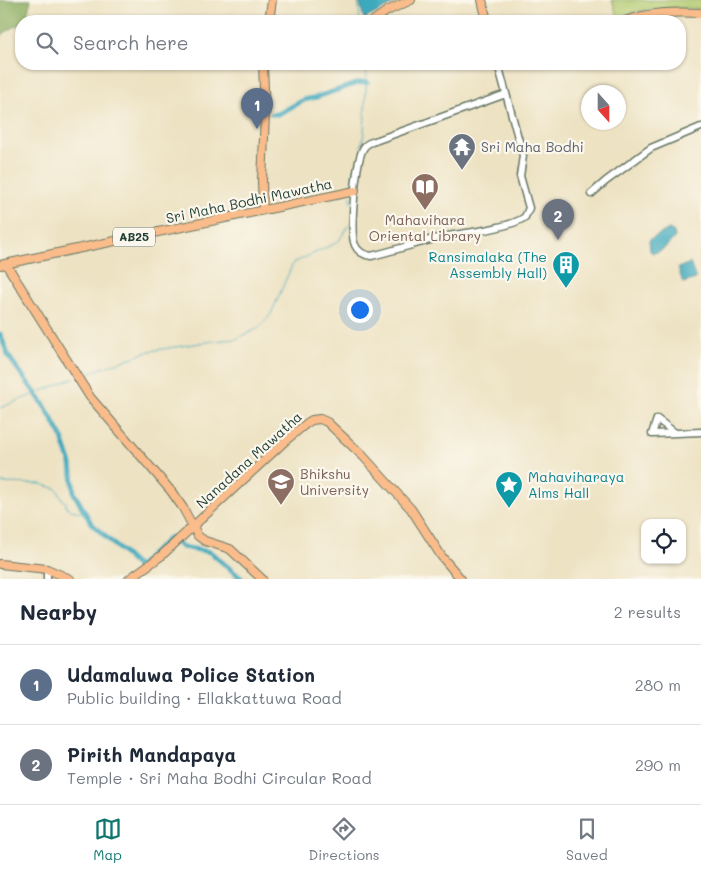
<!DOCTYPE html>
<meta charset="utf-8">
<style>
:root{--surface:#fff;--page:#f6f6f7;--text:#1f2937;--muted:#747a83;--line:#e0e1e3;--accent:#0f766e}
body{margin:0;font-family:Mali,sans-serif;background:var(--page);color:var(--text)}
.controls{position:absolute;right:15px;bottom:15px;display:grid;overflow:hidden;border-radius:10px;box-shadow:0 1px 4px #0004}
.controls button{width:45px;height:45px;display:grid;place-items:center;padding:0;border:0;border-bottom:1px solid var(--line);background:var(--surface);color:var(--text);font:25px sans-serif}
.compass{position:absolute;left:581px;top:85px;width:45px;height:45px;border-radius:50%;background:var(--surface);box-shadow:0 1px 4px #0004;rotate:159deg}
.you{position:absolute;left:359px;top:309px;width:18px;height:18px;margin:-12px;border:4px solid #fff;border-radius:50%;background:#1a73e8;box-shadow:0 0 0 8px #1a73e833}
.badge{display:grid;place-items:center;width:32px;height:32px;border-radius:50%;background:var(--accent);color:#fff;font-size:16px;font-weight:700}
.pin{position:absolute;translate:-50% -41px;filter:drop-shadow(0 1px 2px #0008)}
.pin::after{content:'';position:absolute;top:26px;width:18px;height:15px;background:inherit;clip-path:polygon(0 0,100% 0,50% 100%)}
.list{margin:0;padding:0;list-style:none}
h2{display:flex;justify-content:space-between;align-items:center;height:65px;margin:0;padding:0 20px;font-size:21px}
h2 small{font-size:16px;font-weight:400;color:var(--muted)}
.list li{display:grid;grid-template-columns:32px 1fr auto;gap:15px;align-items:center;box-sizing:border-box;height:80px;padding:0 20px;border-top:1px solid var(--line)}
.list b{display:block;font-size:19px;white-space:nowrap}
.list p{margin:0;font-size:16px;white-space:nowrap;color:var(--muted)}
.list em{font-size:16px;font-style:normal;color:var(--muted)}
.icon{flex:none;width:28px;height:28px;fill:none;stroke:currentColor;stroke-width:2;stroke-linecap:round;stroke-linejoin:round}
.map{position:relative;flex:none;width:701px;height:579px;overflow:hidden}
.search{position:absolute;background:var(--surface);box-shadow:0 1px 4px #0004;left:15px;right:15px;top:15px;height:55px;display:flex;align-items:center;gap:12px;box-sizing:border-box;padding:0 18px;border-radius:20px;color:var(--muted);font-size:19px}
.sheet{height:225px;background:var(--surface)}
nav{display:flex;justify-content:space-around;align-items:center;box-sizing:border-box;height:70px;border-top:1px solid var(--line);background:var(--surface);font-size:14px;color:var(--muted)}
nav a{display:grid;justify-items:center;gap:2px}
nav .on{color:var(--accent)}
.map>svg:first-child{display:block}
.green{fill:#b3ca6f;stroke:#698452}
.forest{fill:#8eae62;stroke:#56764b}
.water{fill:#3da9bd;stroke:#2e7378}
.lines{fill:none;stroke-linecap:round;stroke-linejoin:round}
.stream{stroke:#3da9bd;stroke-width:1}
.canal{stroke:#3da9bd;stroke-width:5}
.minor-casing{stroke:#677766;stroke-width:9}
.major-casing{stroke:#677766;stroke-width:10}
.minor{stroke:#fff;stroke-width:6}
.major{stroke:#f9bc8a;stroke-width:8}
.labels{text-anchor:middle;stroke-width:4.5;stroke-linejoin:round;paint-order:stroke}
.shield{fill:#fbf7ec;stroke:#61756b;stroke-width:1}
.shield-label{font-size:12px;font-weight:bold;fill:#1f3d34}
.worship-label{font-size:14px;fill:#5b616d;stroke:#fbf7ec;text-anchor:start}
.street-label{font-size:14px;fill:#1f3d34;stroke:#fbf7ec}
.education-label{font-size:14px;fill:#785e54;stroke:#fbf7ec}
.culture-label{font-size:14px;fill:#0d838f;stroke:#fbf7ec;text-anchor:end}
</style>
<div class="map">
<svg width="701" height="579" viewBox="0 0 701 579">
<rect width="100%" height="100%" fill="#fbf7ec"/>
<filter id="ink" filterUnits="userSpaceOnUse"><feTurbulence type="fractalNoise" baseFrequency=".02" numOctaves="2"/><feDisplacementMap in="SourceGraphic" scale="10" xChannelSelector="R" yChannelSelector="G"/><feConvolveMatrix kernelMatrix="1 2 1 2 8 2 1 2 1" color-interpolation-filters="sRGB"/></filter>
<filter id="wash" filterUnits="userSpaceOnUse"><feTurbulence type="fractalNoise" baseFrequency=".0096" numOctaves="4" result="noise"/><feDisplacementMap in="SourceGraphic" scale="20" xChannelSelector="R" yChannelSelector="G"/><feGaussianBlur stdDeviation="1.12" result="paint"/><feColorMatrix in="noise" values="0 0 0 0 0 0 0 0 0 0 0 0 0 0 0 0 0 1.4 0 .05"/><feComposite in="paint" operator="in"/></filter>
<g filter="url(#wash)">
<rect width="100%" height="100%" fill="#ede2c2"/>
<path class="green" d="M612 0H701V9C676 8 640 6 618 19Z"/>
<polygon class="forest" points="0,0 31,0 25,21 21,21 21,23 4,33 0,38"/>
<g class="water">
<polygon points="359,0 402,0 364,19"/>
<path d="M669 229 674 232 675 237C668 245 664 251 653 253L650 251 649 240Z"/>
<polygon points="690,263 696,279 683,283 678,268"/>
</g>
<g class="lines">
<g class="stream">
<polyline points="358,0 360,21"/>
<polyline points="361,147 364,134 367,64"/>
<polyline points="351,188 355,168"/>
<polyline points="351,203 351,195"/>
<polyline points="80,376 150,351 213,341 236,339 259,328 271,314 293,263 338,242 349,225"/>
<polyline points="0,408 74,378"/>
<polyline points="0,483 41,484 57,489 62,499 66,502 66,507 71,510 85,513"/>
</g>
<g class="canal">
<polyline points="272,114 278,114 304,100 317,97 358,83 367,82"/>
<polyline points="0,334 9,357 44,405 61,435 71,464 74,493 91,523 138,567 170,537 182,547 210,552 242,579"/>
</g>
</g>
</g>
<g filter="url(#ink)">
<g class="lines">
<defs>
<g id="minor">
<path d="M498 64 523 156 520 176 529 208 525 217C509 229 460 233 438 238 416 243 393 251 371 256 364 255 358 252 355 245 349 233 356 161 363 149 365 145 368 143 372 142L506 94"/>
<polyline points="591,194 606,181 651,148 701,127"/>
<polyline points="674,432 657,419 652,434 701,432"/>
<polyline points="47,569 47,579"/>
</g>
<g id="major">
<polyline points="482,0 487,21"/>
<polyline points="269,21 272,0"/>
<polyline points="373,21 387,11 411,0"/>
<path d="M625 21C650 12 674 12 701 13"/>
<polyline points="263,210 262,180 265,115 263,64"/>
<polyline points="6,264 90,397 171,491 183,508 198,536 205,541 230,549 262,579"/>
<polyline points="0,265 355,191"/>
<polyline points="0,564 47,569 70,579"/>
<polyline points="129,579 161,556 285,441 307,423 312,420 320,419 327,422 363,456 411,509 442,557 461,579"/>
</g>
</defs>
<use href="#minor" class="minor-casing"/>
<use href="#major" class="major-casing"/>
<use href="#minor" class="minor"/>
<use href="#major" class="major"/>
</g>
</g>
<defs>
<symbol id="temple-pin" viewBox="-11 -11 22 30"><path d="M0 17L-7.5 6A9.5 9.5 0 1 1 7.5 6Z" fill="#6b7280" stroke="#fbf7ec"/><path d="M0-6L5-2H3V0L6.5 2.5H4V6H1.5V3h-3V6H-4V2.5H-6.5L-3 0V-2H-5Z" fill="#fff"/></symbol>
<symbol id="library-pin" viewBox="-11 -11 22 30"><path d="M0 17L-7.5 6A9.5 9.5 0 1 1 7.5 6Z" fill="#8d6e63" stroke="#fbf7ec"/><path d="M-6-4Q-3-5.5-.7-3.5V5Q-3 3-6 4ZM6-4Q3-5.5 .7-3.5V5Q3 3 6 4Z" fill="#fff"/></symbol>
<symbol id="building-pin" viewBox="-11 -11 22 30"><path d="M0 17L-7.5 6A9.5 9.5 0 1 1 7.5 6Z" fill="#0f9aa8" stroke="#fbf7ec"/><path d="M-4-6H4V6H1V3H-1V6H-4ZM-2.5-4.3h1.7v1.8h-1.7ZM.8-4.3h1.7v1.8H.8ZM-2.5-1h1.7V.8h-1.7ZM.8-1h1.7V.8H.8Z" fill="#fff"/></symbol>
<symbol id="university-pin" viewBox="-11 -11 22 30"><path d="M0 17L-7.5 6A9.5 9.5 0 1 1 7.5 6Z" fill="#8d6e63" stroke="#fbf7ec"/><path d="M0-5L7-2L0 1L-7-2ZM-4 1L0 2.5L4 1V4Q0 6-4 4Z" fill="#fff"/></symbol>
<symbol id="sight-pin" viewBox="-11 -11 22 30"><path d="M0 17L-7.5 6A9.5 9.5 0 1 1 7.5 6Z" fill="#0f9aa8" stroke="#fbf7ec"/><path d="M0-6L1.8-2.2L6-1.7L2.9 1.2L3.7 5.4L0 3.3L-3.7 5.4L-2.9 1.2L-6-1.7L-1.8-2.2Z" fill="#fff"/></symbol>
</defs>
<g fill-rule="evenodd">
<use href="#temple-pin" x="446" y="131" width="32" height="43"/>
<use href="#library-pin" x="409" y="171" width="32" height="43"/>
<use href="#building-pin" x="550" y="249" width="32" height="43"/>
<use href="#university-pin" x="265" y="466" width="32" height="43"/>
<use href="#sight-pin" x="493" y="469" width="32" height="43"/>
</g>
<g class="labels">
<rect class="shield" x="113" y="227.5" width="42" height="19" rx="4"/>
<g class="shield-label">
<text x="134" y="241">AB25</text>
</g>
<g class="worship-label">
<text x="481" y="152">Sri Maha Bodhi</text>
</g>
<g class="street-label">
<text transform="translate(249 201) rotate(-12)" y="5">Sri Maha Bodhi Mawatha</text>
<text transform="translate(249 460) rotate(-42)" y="5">Nanadana Mawatha</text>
</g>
<g class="education-label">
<text x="425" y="225">Mahavihara<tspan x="425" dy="16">Oriental Library</tspan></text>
<text x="300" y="479" text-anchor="start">Bhikshu<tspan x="300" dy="16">University</tspan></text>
</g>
<g class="culture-label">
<text x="547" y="262">Ransimalaka (The<tspan x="547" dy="16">Assembly Hall)</tspan></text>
<text x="528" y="482" text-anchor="start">Mahaviharaya<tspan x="528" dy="16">Alms Hall</tspan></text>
</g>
</g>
</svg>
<div class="controls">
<button><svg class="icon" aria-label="locate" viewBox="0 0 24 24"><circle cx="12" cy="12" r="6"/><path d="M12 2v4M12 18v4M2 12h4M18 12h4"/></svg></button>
</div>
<svg class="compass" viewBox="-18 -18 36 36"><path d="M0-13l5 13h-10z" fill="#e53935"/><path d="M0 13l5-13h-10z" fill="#747a83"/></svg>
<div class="you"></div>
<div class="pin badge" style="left:257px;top:129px;background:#5c6f8a">1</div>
<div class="pin badge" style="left:558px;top:240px;background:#6b7280">2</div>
<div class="search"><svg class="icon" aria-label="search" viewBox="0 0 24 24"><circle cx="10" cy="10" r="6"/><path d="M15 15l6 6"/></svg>Search here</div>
</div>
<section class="sheet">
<h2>Nearby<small>2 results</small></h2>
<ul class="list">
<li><span class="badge" style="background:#5c6f8a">1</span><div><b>Udamaluwa Police Station</b><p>Public building · Ellakkattuwa Road</p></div><em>280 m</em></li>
<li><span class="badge" style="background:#6b7280">2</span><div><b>Pirith Mandapaya</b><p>Temple · Sri Maha Bodhi Circular Road</p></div><em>290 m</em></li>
</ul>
</section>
<nav>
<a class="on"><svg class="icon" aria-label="map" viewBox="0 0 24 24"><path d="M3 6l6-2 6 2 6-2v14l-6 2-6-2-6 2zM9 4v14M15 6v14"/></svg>Map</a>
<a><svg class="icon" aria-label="directions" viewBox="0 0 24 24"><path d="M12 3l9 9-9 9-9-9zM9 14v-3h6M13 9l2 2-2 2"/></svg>Directions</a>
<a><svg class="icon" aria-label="saved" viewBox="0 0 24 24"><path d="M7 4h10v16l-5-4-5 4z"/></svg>Saved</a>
</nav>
